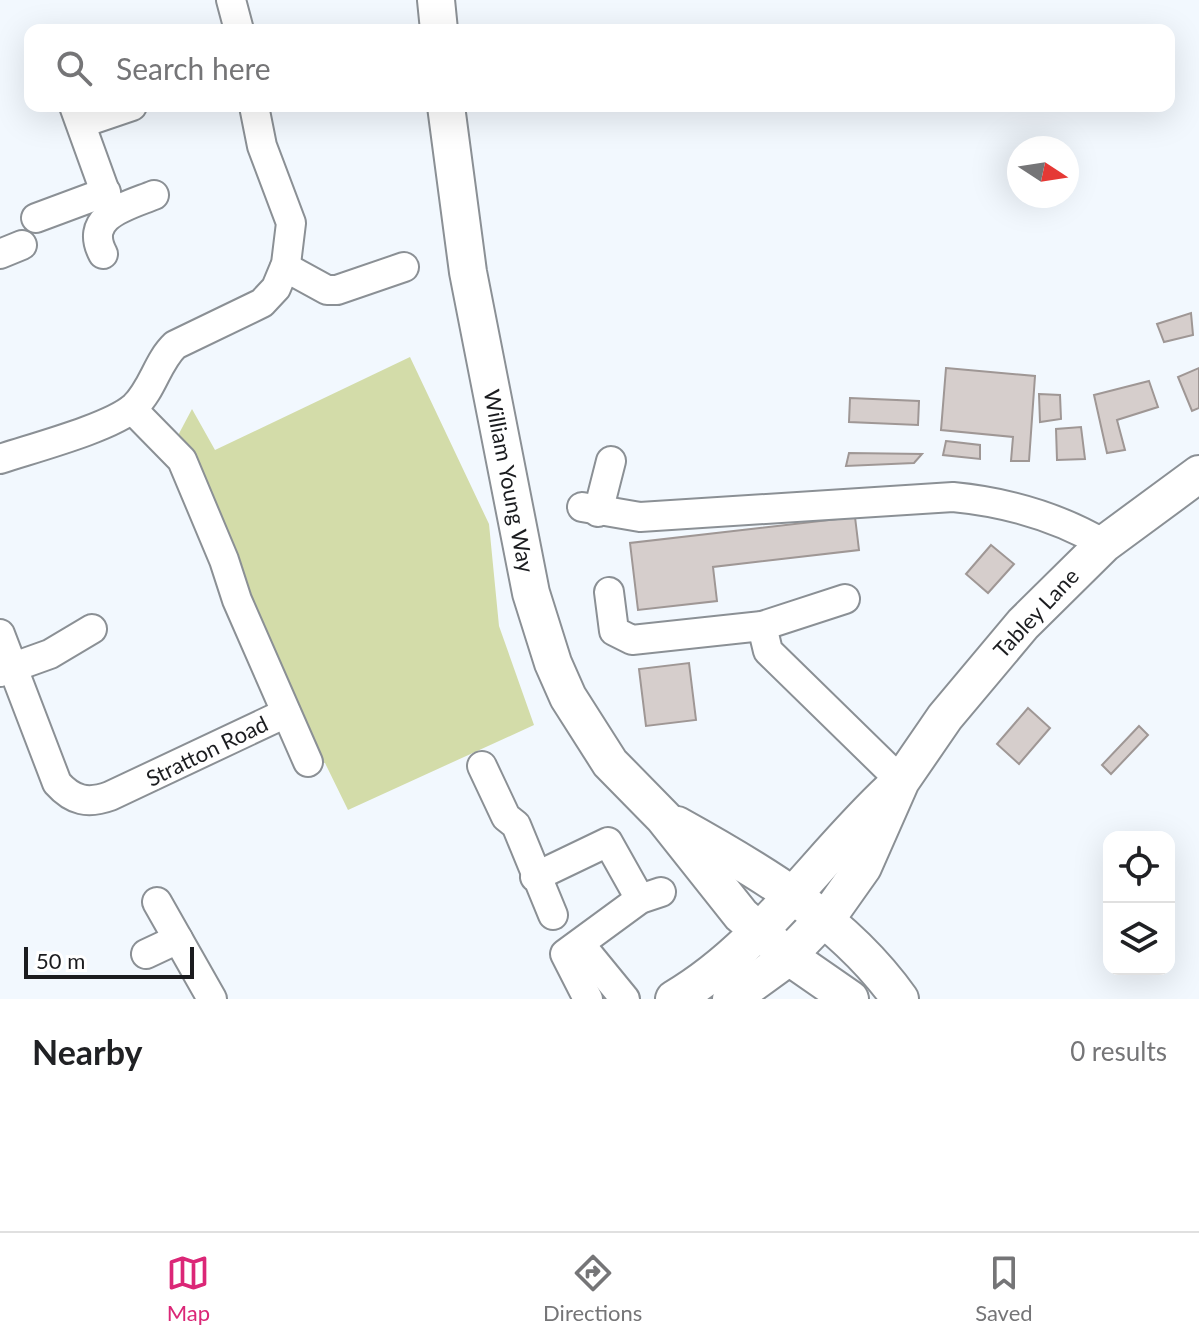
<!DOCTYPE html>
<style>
:root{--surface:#fff;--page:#f6f6f6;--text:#202124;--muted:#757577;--line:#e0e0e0;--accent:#db2777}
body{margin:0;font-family:Lato,sans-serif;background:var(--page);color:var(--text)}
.controls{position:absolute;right:24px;bottom:24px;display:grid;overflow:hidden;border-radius:16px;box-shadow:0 8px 32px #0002}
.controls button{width:72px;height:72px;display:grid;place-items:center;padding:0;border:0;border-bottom:2px solid var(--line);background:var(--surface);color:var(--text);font:40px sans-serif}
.compass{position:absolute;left:1007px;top:136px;width:72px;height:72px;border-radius:50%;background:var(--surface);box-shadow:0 8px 32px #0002;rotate:102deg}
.scale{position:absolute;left:24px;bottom:20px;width:170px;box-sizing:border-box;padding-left:8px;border:4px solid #1b1c1f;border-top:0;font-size:22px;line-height:28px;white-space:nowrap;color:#1b1c1f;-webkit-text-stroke:6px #fff;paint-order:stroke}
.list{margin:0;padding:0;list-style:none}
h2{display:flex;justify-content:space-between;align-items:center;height:104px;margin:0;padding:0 32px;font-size:34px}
h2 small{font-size:26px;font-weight:400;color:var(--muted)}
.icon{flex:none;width:44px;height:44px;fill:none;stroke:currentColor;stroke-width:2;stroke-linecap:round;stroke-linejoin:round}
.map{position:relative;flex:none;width:1199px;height:999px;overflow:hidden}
.search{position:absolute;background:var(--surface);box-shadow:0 8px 32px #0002;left:24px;right:24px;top:24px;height:88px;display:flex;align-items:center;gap:20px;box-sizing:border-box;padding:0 28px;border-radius:16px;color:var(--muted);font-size:30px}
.sheet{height:232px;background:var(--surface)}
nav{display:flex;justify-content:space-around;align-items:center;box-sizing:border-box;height:112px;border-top:2px solid var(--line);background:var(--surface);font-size:22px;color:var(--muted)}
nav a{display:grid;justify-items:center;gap:4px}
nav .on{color:var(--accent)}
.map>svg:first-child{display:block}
.green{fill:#d3dca9}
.building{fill:#d6cecc;stroke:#9f9795;stroke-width:2}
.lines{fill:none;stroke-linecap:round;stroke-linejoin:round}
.minor-casing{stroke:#8b9095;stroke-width:32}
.major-casing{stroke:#8b9095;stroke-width:40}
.minor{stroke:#fff;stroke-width:28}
.major{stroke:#fff;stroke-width:36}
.labels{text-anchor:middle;stroke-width:8;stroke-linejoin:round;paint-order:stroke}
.street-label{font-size:22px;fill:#1b1c1f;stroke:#fff}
</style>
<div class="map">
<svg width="1199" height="999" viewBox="0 0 1199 999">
<rect width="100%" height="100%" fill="#f2f8fe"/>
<polygon class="green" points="410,357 489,524 499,626 534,725 348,810 325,763 310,761 174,443 192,409 215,450"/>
<g class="building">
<polygon points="1191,313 1193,335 1164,342 1157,324"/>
<polygon points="946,368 1035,376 1029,461 1011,461 1013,437 941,430"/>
<polygon points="1199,368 1199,408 1192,411 1178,377"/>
<polygon points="1149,381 1158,407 1117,420 1125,450 1107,453 1094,395"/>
<polygon points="1039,394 1060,395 1061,419 1040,422"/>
<polygon points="850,398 919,401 918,425 849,422"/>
<polygon points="1081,427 1085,459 1057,460 1056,429"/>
<polygon points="946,441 980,445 980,459 943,455"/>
<polygon points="849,453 922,454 914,463 846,466"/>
<polygon points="855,517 859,550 713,567 717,601 638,610 630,543"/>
<polygon points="991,545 1014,564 988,593 966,574"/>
<polygon points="689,663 696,720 646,726 639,669"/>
<polygon points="1028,708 1050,728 1019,764 997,744"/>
<polygon points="1139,726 1148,735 1111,774 1102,765"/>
</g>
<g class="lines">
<defs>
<g id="minor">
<polyline points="231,0 239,30"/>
<polyline points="74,106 112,211"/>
<polyline points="82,123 132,106"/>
<polyline points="36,218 106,192"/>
<polyline points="0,254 22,245"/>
<path d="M103 254C83 216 127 206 154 195"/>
<polyline points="285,267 327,290 337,290 404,267"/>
<polyline points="132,409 182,460 224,560 237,600 308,762"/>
<path d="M0 459C33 448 110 428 134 407 153 389 157 362 175 345L262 303 276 288 286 264 291 223 262 146 254 106"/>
<path d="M582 507 640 517 953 497C1005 502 1058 517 1104 544"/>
<polyline points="598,512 611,461"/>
<polyline points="609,592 614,631 632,640 762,626 845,599"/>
<polyline points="762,626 768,651 901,781"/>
<path d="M0 634 57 783C73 801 88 804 110 796L286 713"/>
<polyline points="0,672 50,654 92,629"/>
<polyline points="482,766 506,817 516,825 553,915"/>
<polyline points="535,877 608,842 640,899"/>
<polyline points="157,902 212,999"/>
<polyline points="580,944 625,999"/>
<polyline points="146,954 178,939"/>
<polyline points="588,999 565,954 640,899 661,892"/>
</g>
<g id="major">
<polyline points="436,0 439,30"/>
<polyline points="446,106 468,272 531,593 553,663 568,697 610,763 664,818 741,915 788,956 850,999"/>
<path d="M677 825C760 871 844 920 900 999"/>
<path d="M674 999C761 948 818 858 891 790"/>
<polyline points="731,999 782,962 834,908 863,867 901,781 945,717 1023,624 1104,544 1199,474"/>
</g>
</defs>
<use href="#minor" class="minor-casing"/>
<use href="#major" class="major-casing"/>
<use href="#minor" class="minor"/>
<use href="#major" class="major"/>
</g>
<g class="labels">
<g class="street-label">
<text transform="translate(509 481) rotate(79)" y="8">William Young Way</text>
<text transform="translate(1036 613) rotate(-47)" y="8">Tabley Lane</text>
<text transform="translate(207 751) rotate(-26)" y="8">Stratton Road</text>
</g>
</g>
</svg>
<div class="controls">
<button><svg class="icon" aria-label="locate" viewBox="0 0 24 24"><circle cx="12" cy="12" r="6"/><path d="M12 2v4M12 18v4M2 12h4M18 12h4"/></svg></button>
<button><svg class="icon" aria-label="layers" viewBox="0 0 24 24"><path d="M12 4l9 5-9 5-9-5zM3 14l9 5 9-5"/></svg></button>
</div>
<svg class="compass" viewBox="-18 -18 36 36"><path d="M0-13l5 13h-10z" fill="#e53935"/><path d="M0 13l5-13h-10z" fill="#757577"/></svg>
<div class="scale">50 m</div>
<div class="search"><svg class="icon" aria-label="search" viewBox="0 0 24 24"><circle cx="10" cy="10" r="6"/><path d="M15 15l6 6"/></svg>Search here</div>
</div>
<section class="sheet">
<h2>Nearby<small>0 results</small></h2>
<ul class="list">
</ul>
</section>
<nav>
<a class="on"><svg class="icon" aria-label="map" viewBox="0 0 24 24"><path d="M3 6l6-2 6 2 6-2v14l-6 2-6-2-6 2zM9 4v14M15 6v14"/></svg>Map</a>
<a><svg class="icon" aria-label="directions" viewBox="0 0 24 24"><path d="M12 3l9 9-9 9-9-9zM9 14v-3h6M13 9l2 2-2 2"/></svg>Directions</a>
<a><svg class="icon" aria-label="saved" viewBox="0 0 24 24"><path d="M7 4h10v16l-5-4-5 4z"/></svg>Saved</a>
</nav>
